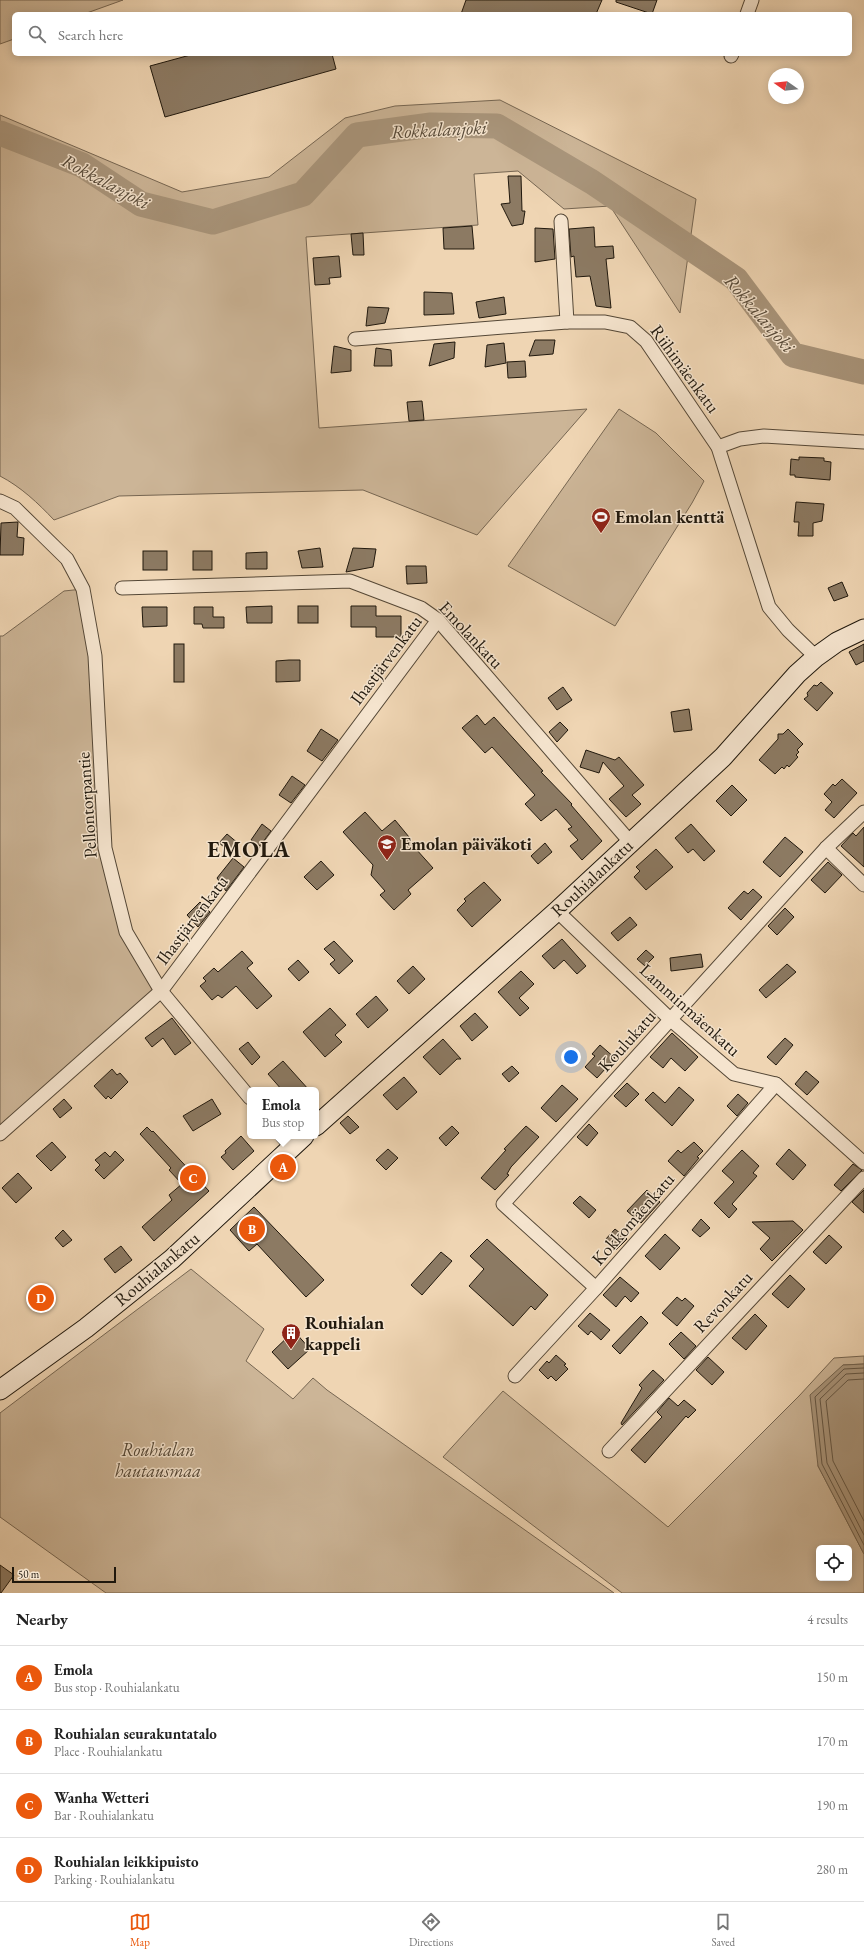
<!DOCTYPE html>
<meta charset="utf-8">
<style>
:root{--surface:#fff;--page:#f2f2f2;--text:#222;--muted:#767676;--line:#e0e0e0;--accent:#ea580c}
body{margin:0;font-family:"EB Garamond",serif;background:var(--page);color:var(--text)}
.controls{position:absolute;right:12px;bottom:12px;display:grid;overflow:hidden;border-radius:6px;box-shadow:0 2px 10px #0003}
.controls button{width:36px;height:36px;display:grid;place-items:center;padding:0;border:0;border-bottom:1px solid var(--line);background:var(--surface);color:var(--text);font:20px sans-serif}
.compass{position:absolute;left:768px;top:68px;width:36px;height:36px;border-radius:50%;background:var(--surface);box-shadow:0 2px 10px #0003;rotate:284deg}
.scale{position:absolute;left:12px;bottom:10px;width:104px;box-sizing:border-box;padding-left:4px;border:2px solid #20180d;border-top:0;font-size:11px;line-height:14px;white-space:nowrap;color:#20180d;-webkit-text-stroke:3px #f5e4ce;paint-order:stroke}
.you{position:absolute;left:571px;top:1057px;width:14px;height:14px;margin:-10px;border:3px solid #fff;border-radius:50%;background:#1a73e8;box-shadow:0 0 0 6px #1a73e833}
.badge{display:grid;place-items:center;width:26px;height:26px;border-radius:50%;background:var(--accent);color:#fff;font-size:13px;font-weight:700}
.pin{position:absolute;translate:-50% -50%;border:2px solid #fff;box-shadow:0 1px 4px #0006}
.popup{position:absolute;left:247px;top:1087px;width:72px;height:52px;box-sizing:border-box;display:grid;place-content:center;border-radius:6px;background:var(--surface);filter:drop-shadow(0 1px 3px #0005);font-size:13px;white-space:nowrap;color:var(--muted)}
.popup b{font-size:15px;color:var(--text)}
.popup::after{content:'';position:absolute;left:50%;top:100%;margin-left:-8px;border:8px solid transparent;border-top-color:var(--surface)}
.list{margin:0;padding:0;list-style:none}
h2{display:flex;justify-content:space-between;align-items:center;height:52px;margin:0;padding:0 16px;font-size:17px}
h2 small{font-size:13px;font-weight:400;color:var(--muted)}
.list li{display:grid;grid-template-columns:26px 1fr auto;gap:12px;align-items:center;box-sizing:border-box;height:64px;padding:0 16px;border-top:1px solid var(--line)}
.list b{display:block;font-size:15px;white-space:nowrap}
.list p{margin:0;font-size:13px;white-space:nowrap;color:var(--muted)}
.list em{font-size:13px;font-style:normal;color:var(--muted)}
.icon{flex:none;width:22px;height:22px;fill:none;stroke:currentColor;stroke-width:2;stroke-linecap:round;stroke-linejoin:round}
.map{position:relative;flex:none;width:864px;height:1593px;overflow:hidden}
.search{position:absolute;background:var(--surface);box-shadow:0 2px 10px #0003;left:12px;right:12px;top:12px;height:44px;display:flex;align-items:center;gap:10px;box-sizing:border-box;padding:0 14px;border-radius:6px;color:var(--muted);font-size:15px}
.sheet{height:308px;background:var(--surface)}
nav{display:flex;justify-content:space-around;align-items:center;box-sizing:border-box;height:56px;border-top:1px solid var(--line);background:var(--surface);font-size:11px;color:var(--muted)}
nav a{display:grid;justify-items:center;gap:2px}
nav .on{color:var(--accent)}
.map>svg:first-child{display:block}
.green{fill:#ccb597;stroke:#766652;fill-rule:evenodd}
.water{fill:#a9957b;stroke:#72634f}
.lines{fill:none;stroke-linecap:round;stroke-linejoin:round}
.shore{stroke:#645644;stroke-width:1}
.river{stroke:#a9957b;stroke-width:25}
.building{fill:#8c7a63;stroke:#20180d}
.street-casing{stroke:#544736;stroke-width:15}
.secondary-casing{stroke:#20180d;stroke-width:21}
.street{stroke:#f5e4ce;stroke-width:13}
.secondary{stroke:#f5e4ce;stroke-width:19}
.labels{text-anchor:middle;stroke-width:3;stroke-linejoin:round;paint-order:stroke}
.street-label{font-size:18px;fill:#20180d;stroke:#f5e4ce}
.poi-label{font-size:18px;font-weight:bold;fill:#20180d;stroke:#f5e4ce;text-anchor:start}
.park-label{font-size:18px;font-style:italic;fill:#544736;stroke:#f5e4ce}
.water-label{font-size:19px;font-style:italic;fill:#574a39;stroke:#f5e4ce}
.district-label{font-size:22px;font-weight:bold;letter-spacing:1px;fill:#20180d;stroke:#f5e4ce}
</style>
<div class="map">
<svg width="864" height="1593" viewBox="0 0 864 1593">
<rect width="100%" height="100%" fill="#efd5b3"/>
<filter id="stains"><feTurbulence type="fractalNoise" baseFrequency=".005" numOctaves="4"/><feColorMatrix values="0 0 0 0 .2 0 0 0 0 .09 0 0 0 0 .02 0 0 0 .5 -.17"/></filter>
<radialGradient id="worn" r=".72"><stop offset=".6" stop-color="#630" stop-opacity="0"/><stop offset="1" stop-color="#630" stop-opacity=".3"/></radialGradient>
<g class="green">
<polygon points="0,0 123,0 84,14 14,14 14,39 0,44"/>
<path d="M500 100 696 199 680 313 610 206 564 209 518 171 474 174 478 225 306 237 319 428 587 409 477 535 363 490 119 496 54 520C38 503 21 487 0 476V115L182 192 269 177 345 118 395 106Z"/>
<polygon points="619,409 656,433 704,481 692,503 615,626 508,566"/>
<polygon points="83,589 105,848 126,932 161,991 0,1134 0,636 3,636 64,591"/>
<polygon points="191,1269 264,1329 246,1361 293,1399 313,1378 327,1390 614,1593 106,1593 0,1517 0,1413"/>
<path d="M864 1356V1364L843 1365 818 1466 864 1554V1593H622L443 1457 503 1391 668 1527 799 1396 834 1358ZM819 1548H849V1578H819Z"/>
</g>
<polygon class="water" points="864,1364 864,1554 818,1466 810,1395 843,1365"/>
<g class="lines">
<g class="shore">
<polyline points="864,1368 844,1369 815,1397 822,1464 864,1545"/>
<polyline points="864,1373 846,1374 820,1399 827,1463 864,1535"/>
<polyline points="864,1379 848,1380 826,1401 833,1461 864,1521"/>
</g>
<polyline class="river" points="0,133 82,165 141,204 213,222 303,194 357,135 431,125 497,126 592,182 736,279 793,355 864,372"/>
</g>
<g class="building">
<polygon points="466,0 602,0 596,14 461,14"/>
<polygon points="616,0 657,0 652,14 616,2"/>
<polygon points="194,54 332,54 336,69 165,117 150,66"/>
<polygon points="508,176 521,176 522,211 525,211 523,224 512,226 501,204 510,203"/>
<polygon points="472,226 474,249 444,249 443,228"/>
<polygon points="594,227 595,247 613,246 614,258 606,259 611,308 596,306 590,276 576,277 574,256 571,257 569,229"/>
<polygon points="535,228 553,229 555,259 535,262"/>
<polygon points="363,233 364,255 353,255 351,234"/>
<polygon points="339,256 341,277 329,278 330,284 315,285 313,258"/>
<polygon points="424,292 452,293 454,314 424,315"/>
<polygon points="504,297 506,314 479,318 476,302"/>
<polygon points="368,307 389,308 385,323 366,326"/>
<polygon points="535,340 555,340 553,354 529,356"/>
<polygon points="455,342 454,358 429,366 434,344"/>
<polygon points="504,343 506,363 485,367 487,345"/>
<polygon points="334,346 351,350 351,371 331,373"/>
<polygon points="376,348 391,350 392,366 374,366"/>
<polygon points="525,361 526,377 508,378 507,362"/>
<polygon points="422,401 424,420 409,421 407,402"/>
<polygon points="799,457 824,458 824,461 831,462 830,480 795,477 795,475 790,475 791,459 799,460"/>
<polygon points="796,502 824,504 822,521 813,523 813,536 798,536 799,522 794,522"/>
<polygon points="18,522 17,537 24,538 23,555 0,555 1,523"/>
<polygon points="320,548 323,567 302,568 298,551"/>
<polygon points="353,548 376,549 373,567 346,572"/>
<rect x="143" y="551" width="24" height="19"/>
<rect x="193" y="551" width="19" height="19"/>
<polygon points="267,552 267,569 246,569 246,553"/>
<polygon points="406,566 426,566 427,583 407,584"/>
<polygon points="842,582 848,596 834,601 828,588"/>
<polygon points="272,606 272,623 247,623 246,607"/>
<rect x="298" y="606" width="20" height="17"/>
<polygon points="351,606 376,606 376,616 401,616 401,637 376,637 376,627 351,627"/>
<polygon points="142,607 167,607 167,626 143,627"/>
<polygon points="194,607 213,607 213,617 224,617 224,628 203,628 202,624 194,624"/>
<rect x="174" y="644" width="10" height="38"/>
<polygon points="864,644 864,661 856,665 849,652"/>
<polygon points="289,660 300,660 300,681 276,682 276,661"/>
<polygon points="821,682 833,693 817,711 804,699 808,696 807,693 814,685 817,686"/>
<polygon points="563,687 572,700 557,710 548,698"/>
<polygon points="689,709 692,730 674,732 671,712"/>
<polygon points="477,715 485,725 494,717 543,771 541,772 572,804 571,805 602,841 582,860 570,846 578,840 568,829 572,827 556,809 541,821 525,804 535,795 492,747 485,753 462,728"/>
<polygon points="560,722 568,730 557,742 549,732"/>
<polygon points="321,729 338,740 322,761 307,751"/>
<polygon points="788,729 803,744 797,750 799,752 796,755 798,757 789,767 787,765 784,769 782,767 775,774 759,760 778,739 778,734 783,734"/>
<polygon points="586,750 615,760 619,757 644,785 632,795 641,804 626,817 609,799 624,786 603,762 599,773 580,767"/>
<polygon points="292,776 305,785 291,803 279,795"/>
<polygon points="842,779 857,793 834,818 825,810 832,802 824,794 833,784 835,786"/>
<polygon points="732,785 747,800 731,816 716,801"/>
<polygon points="365,812 382,831 395,820 409,837 407,839 433,868 408,890 411,894 394,910 380,895 385,891 371,875 373,865 343,832"/>
<polygon points="262,824 271,831 260,846 251,840"/>
<polygon points="691,824 715,851 704,861 693,849 688,853 675,838"/>
<polygon points="864,827 864,867 841,846 853,833 856,836"/>
<polygon points="227,834 239,844 232,853 219,843"/>
<polygon points="785,837 803,852 780,877 763,862"/>
<polygon points="545,843 552,852 538,864 531,856"/>
<polygon points="656,849 673,867 646,890 634,877 640,871 636,867"/>
<polygon points="233,858 244,867 226,891 217,878"/>
<polygon points="321,861 334,875 317,890 304,877"/>
<polygon points="828,862 842,875 825,893 811,880"/>
<polygon points="484,882 501,900 472,927 457,910 466,901 464,899"/>
<polygon points="753,889 762,897 741,920 728,908 744,891 748,894"/>
<polygon points="200,902 210,912 198,927 187,915"/>
<polygon points="785,908 794,917 777,935 768,926"/>
<polygon points="630,917 637,925 618,941 611,933"/>
<polygon points="562,939 586,966 577,974 564,960 554,969 542,956"/>
<polygon points="334,941 353,961 339,974 330,964 335,960 324,949"/>
<polygon points="646,950 654,957 645,966 637,959"/>
<polygon points="242,951 253,963 247,968 272,996 257,1009 236,986 222,998 218,995 212,1000 200,986 206,981 203,978 214,968 218,972"/>
<polygon points="701,954 703,967 671,971 670,958"/>
<polygon points="298,960 309,972 299,981 288,969"/>
<polygon points="787,964 796,972 766,998 759,990"/>
<polygon points="413,966 425,979 409,994 397,981"/>
<polygon points="521,971 534,984 519,998 529,1008 520,1016 498,992"/>
<polygon points="376,996 388,1010 368,1028 356,1014"/>
<polygon points="330,1008 346,1025 335,1035 342,1042 325,1057 303,1032"/>
<polygon points="475,1013 488,1027 472,1041 460,1026"/>
<polygon points="172,1018 191,1043 175,1055 163,1038 152,1047 145,1038"/>
<polygon points="672,1033 698,1057 685,1071 671,1058 663,1068 650,1057"/>
<polygon points="785,1038 793,1045 776,1065 767,1057"/>
<polygon points="443,1039 461,1059 457,1059 440,1075 423,1057"/>
<polygon points="248,1042 260,1057 252,1065 239,1049"/>
<polygon points="600,1045 615,1058 597,1078 585,1067 595,1056 592,1054"/>
<polygon points="283,1061 309,1090 282,1090 268,1074"/>
<polygon points="512,1066 519,1073 509,1082 502,1074"/>
<polygon points="112,1069 117,1075 120,1073 128,1082 111,1099 108,1096 106,1099 94,1086"/>
<polygon points="806,1071 819,1082 807,1095 795,1084"/>
<polygon points="404,1077 417,1092 397,1110 383,1095"/>
<polygon points="627,1083 639,1094 626,1107 614,1096"/>
<polygon points="562,1085 578,1099 556,1122 541,1108"/>
<polygon points="679,1087 694,1100 672,1126 645,1100 653,1092 665,1103"/>
<polygon points="738,1094 748,1103 737,1116 727,1106"/>
<polygon points="64,1099 72,1108 60,1118 53,1109"/>
<polygon points="212,1099 221,1114 193,1131 183,1116"/>
<polygon points="348,1116 359,1127 350,1134 340,1123"/>
<polygon points="589,1124 598,1133 587,1146 577,1137"/>
<polygon points="452,1126 459,1133 446,1146 439,1138"/>
<polygon points="526,1126 539,1137 511,1167 507,1174 509,1175 495,1190 481,1178 506,1150 504,1149"/>
<polygon points="147,1127 152,1132 153,1131 209,1191 154,1241 142,1227 172,1200 169,1195 182,1184 169,1170 171,1168 140,1134"/>
<polygon points="241,1136 254,1151 233,1170 221,1157 226,1153 225,1151"/>
<polygon points="52,1142 66,1157 51,1171 36,1156"/>
<polygon points="694,1142 703,1151 697,1157 699,1158 684,1176 668,1161 678,1150 681,1153"/>
<polygon points="388,1149 398,1158 386,1170 376,1160"/>
<polygon points="789,1149 806,1165 793,1180 776,1164"/>
<polygon points="742,1150 759,1166 753,1173 757,1176 732,1204 737,1209 729,1218 714,1203 734,1182 722,1171"/>
<polygon points="115,1151 124,1160 104,1179 95,1170 100,1165 95,1160 105,1152 110,1157"/>
<polygon points="853,1164 862,1170 841,1191 834,1185"/>
<polygon points="18,1173 32,1188 16,1203 2,1188"/>
<polygon points="647,1190 660,1202 641,1223 627,1211"/>
<polygon points="864,1190 864,1213 852,1202"/>
<polygon points="580,1196 596,1210 589,1218 573,1203"/>
<polygon points="254,1207 324,1280 306,1297 257,1244 249,1251 230,1230"/>
<polygon points="701,1219 710,1228 700,1237 692,1230"/>
<polygon points="793,1221 803,1230 772,1261 760,1249 770,1238 752,1222"/>
<polygon points="615,1229 627,1239 616,1250 605,1240"/>
<polygon points="63,1230 72,1240 63,1247 55,1238"/>
<polygon points="665,1234 680,1248 660,1270 645,1256"/>
<polygon points="829,1235 842,1247 826,1264 813,1252"/>
<polygon points="487,1239 548,1295 535,1310 531,1306 513,1326 469,1286 484,1269 470,1256"/>
<polygon points="121,1246 132,1260 115,1273 104,1259"/>
<polygon points="441,1252 452,1261 422,1295 411,1285"/>
<polygon points="790,1275 805,1289 788,1308 772,1294"/>
<polygon points="620,1277 639,1293 631,1302 625,1296 616,1307 603,1295"/>
<polygon points="677,1297 682,1301 685,1298 694,1306 677,1326 662,1313"/>
<polygon points="590,1313 610,1330 601,1340 591,1331 588,1335 578,1326"/>
<polygon points="755,1314 767,1326 746,1350 732,1338"/>
<polygon points="641,1316 648,1323 620,1354 612,1346"/>
<polygon points="294,1331 310,1349 288,1369 272,1352"/>
<polygon points="681,1332 696,1346 684,1359 669,1344"/>
<polygon points="556,1355 566,1364 564,1365 568,1369 556,1381 551,1376 548,1379 539,1370 547,1361 549,1363"/>
<polygon points="708,1357 724,1372 712,1385 696,1370"/>
<polygon points="653,1370 664,1380 622,1425 621,1423 642,1388 639,1385"/>
<polygon points="669,1398 678,1406 684,1400 696,1410 688,1418 686,1416 645,1463 631,1450 662,1417 657,1412"/>
<polygon points="0,1565 14,1575 1,1593 0,1593"/>
</g>
<g class="lines">
<defs>
<g id="street">
<polyline points="747,14 752,0"/>
<polyline points="731,56 732,54"/>
<polyline points="561,221 567,322"/>
<polyline points="355,339 567,322 605,322 630,327 646,341 718,447 769,607 788,630 816,657"/>
<polyline points="718,447 740,439 764,436 864,442"/>
<polyline points="0,501 15,508 67,559 83,589 95,656 105,848 126,932 161,991 250,1098"/>
<polyline points="122,588 350,581 421,608 438,620 631,843"/>
<polyline points="826,848 864,885"/>
<polyline points="557,911 671,1020 734,1074 776,1084 864,1163"/>
<polyline points="0,1134 161,991 438,620"/>
<polyline points="282,1136 292,1147"/>
<polyline points="596,1288 503,1204 826,848 864,812"/>
<polyline points="515,1376 596,1288 776,1084"/>
<polyline points="609,1451 864,1178"/>
</g>
<g id="secondary">
<polyline points="316,1126 557,911 723,757 797,674 816,657 837,642 864,629"/>
<polyline points="0,1390 86,1328 172,1259 304,1136"/>
</g>
</defs>
<use href="#street" class="street-casing"/>
<use href="#secondary" class="secondary-casing"/>
<use href="#street" class="street"/>
<use href="#secondary" class="secondary"/>
</g>
<defs>
<symbol id="stadium-pin" viewBox="-11 -11 22 30"><path d="M0 17L-7.5 6A9.5 9.5 0 1 1 7.5 6Z" fill="#8f2418" stroke="#f5e4ce"/><path d="M0-5a6.5 5 0 1 0 0 10a6.5 5 0 1 0 0-10ZM-3.5-1.8h7v3.6h-7Z" fill="#fff"/></symbol>
<symbol id="school-pin" viewBox="-11 -11 22 30"><path d="M0 17L-7.5 6A9.5 9.5 0 1 1 7.5 6Z" fill="#8f2418" stroke="#f5e4ce"/><path d="M0-5L7-2L0 1L-7-2ZM-4 1L0 2.5L4 1V4Q0 6-4 4Z" fill="#fff"/></symbol>
<symbol id="building-pin" viewBox="-11 -11 22 30"><path d="M0 17L-7.5 6A9.5 9.5 0 1 1 7.5 6Z" fill="#8f2418" stroke="#f5e4ce"/><path d="M-4-6H4V6H1V3H-1V6H-4ZM-2.5-4.3h1.7v1.8h-1.7ZM.8-4.3h1.7v1.8H.8ZM-2.5-1h1.7V.8h-1.7ZM.8-1h1.7V.8H.8Z" fill="#fff"/></symbol>
</defs>
<g fill-rule="evenodd">
<use href="#stadium-pin" x="590" y="506" width="22" height="30"/>
<use href="#school-pin" x="376" y="833" width="22" height="30"/>
<use href="#building-pin" x="280" y="1322" width="22" height="30"/>
</g>
<g class="labels">
<g class="street-label">
<text transform="translate(685 369) rotate(54)" y="6">Riihimäenkatu</text>
<text transform="translate(471 635) rotate(47)" y="6">Emolankatu</text>
<text transform="translate(386 660) rotate(-53)" y="6">Ihastjärvenkatu</text>
<text transform="translate(87 805) rotate(-94)" y="6">Pellontorpantie</text>
<text transform="translate(592 878) rotate(-43)" y="6">Rouhialankatu</text>
<text transform="translate(192 920) rotate(-53)" y="6">Ihastjärvenkatu</text>
<text transform="translate(690 1010) rotate(42)" y="6">Lamminmäenkatu</text>
<text transform="translate(627 1041) rotate(-48)" y="6">Koulukatu</text>
<text transform="translate(633 1219) rotate(-49)" y="6">Kokkomäenkatu</text>
<text transform="translate(157 1269) rotate(-40)" y="6">Rouhialankatu</text>
<text transform="translate(723 1302) rotate(-47)" y="6">Revonkatu</text>
</g>
<g class="poi-label">
<text x="615" y="523">Emolan kenttä</text>
<text x="401" y="850">Emolan päiväkoti</text>
<text x="305" y="1329">Rouhialan<tspan x="305" dy="21">kappeli</tspan></text>
</g>
<g class="park-label">
<text x="158" y="1456">Rouhialan<tspan x="158" dy="21">hautausmaa</tspan></text>
</g>
<g class="water-label">
<text transform="translate(439 129) rotate(-3)" y="7">Rokkalanjoki</text>
<text transform="translate(106 181) rotate(28)" y="7">Rokkalanjoki</text>
<text transform="translate(760 313) rotate(49)" y="7">Rokkalanjoki</text>
</g>
<g class="district-label">
<text x="249" y="857">EMOLA</text>
</g>
</g>
<rect width="100%" height="100%" filter="url(#stains)"/>
<rect width="100%" height="100%" fill="url(#worn)"/>
</svg>
<div class="controls">
<button><svg class="icon" aria-label="locate" viewBox="0 0 24 24"><circle cx="12" cy="12" r="6"/><path d="M12 2v4M12 18v4M2 12h4M18 12h4"/></svg></button>
</div>
<svg class="compass" viewBox="-18 -18 36 36"><path d="M0-13l5 13h-10z" fill="#e53935"/><path d="M0 13l5-13h-10z" fill="#767676"/></svg>
<div class="scale">50 m</div>
<div class="you"></div>
<div class="pin badge" style="left:283px;top:1167px">A</div>
<div class="popup"><b>Emola</b>Bus stop</div>
<div class="pin badge" style="left:252px;top:1229px">B</div>
<div class="pin badge" style="left:193px;top:1178px">C</div>
<div class="pin badge" style="left:41px;top:1298px">D</div>
<div class="search"><svg class="icon" aria-label="search" viewBox="0 0 24 24"><circle cx="10" cy="10" r="6"/><path d="M15 15l6 6"/></svg>Search here</div>
</div>
<section class="sheet">
<h2>Nearby<small>4 results</small></h2>
<ul class="list">
<li><span class="badge">A</span><div><b>Emola</b><p>Bus stop · Rouhialankatu</p></div><em>150 m</em></li>
<li><span class="badge">B</span><div><b>Rouhialan seurakuntatalo</b><p>Place · Rouhialankatu</p></div><em>170 m</em></li>
<li><span class="badge">C</span><div><b>Wanha Wetteri</b><p>Bar · Rouhialankatu</p></div><em>190 m</em></li>
<li><span class="badge">D</span><div><b>Rouhialan leikkipuisto</b><p>Parking · Rouhialankatu</p></div><em>280 m</em></li>
</ul>
</section>
<nav>
<a class="on"><svg class="icon" aria-label="map" viewBox="0 0 24 24"><path d="M3 6l6-2 6 2 6-2v14l-6 2-6-2-6 2zM9 4v14M15 6v14"/></svg>Map</a>
<a><svg class="icon" aria-label="directions" viewBox="0 0 24 24"><path d="M12 3l9 9-9 9-9-9zM9 14v-3h6M13 9l2 2-2 2"/></svg>Directions</a>
<a><svg class="icon" aria-label="saved" viewBox="0 0 24 24"><path d="M7 4h10v16l-5-4-5 4z"/></svg>Saved</a>
</nav>
